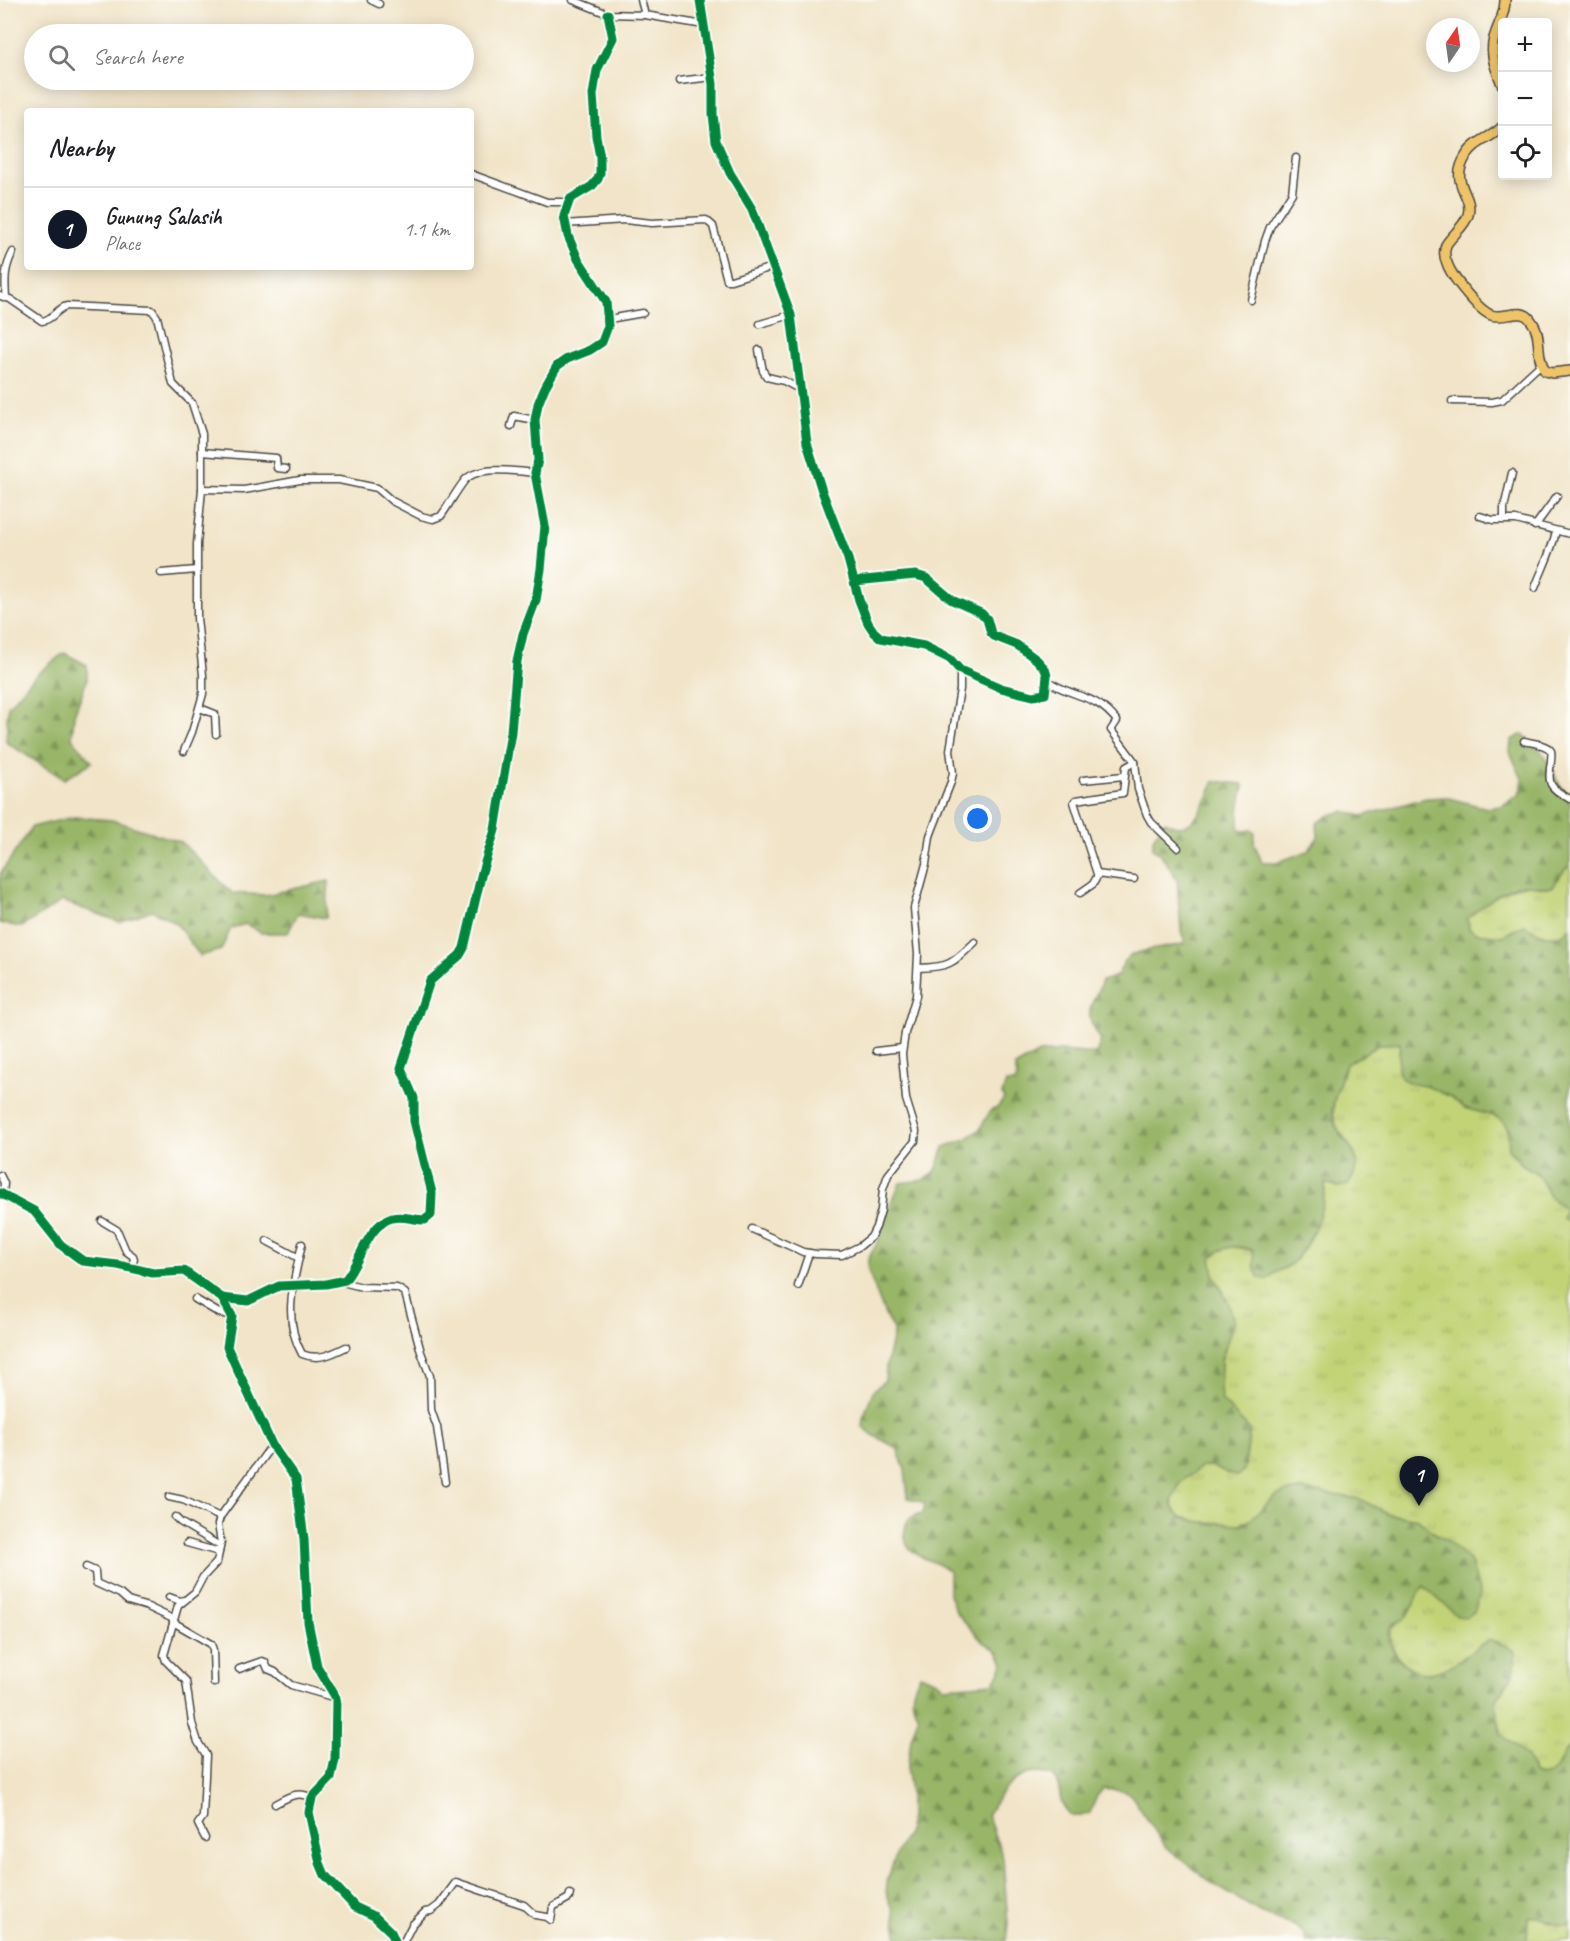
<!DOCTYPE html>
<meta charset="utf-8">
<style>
:root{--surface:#fff;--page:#f2f2f2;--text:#202124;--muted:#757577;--line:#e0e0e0;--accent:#111827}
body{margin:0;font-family:Caveat,sans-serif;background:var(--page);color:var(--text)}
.controls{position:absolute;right:18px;top:18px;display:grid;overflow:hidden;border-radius:6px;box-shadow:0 3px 15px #0003}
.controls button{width:54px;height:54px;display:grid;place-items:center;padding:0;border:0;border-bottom:2px solid var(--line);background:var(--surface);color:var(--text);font:30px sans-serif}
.compass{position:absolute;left:1426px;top:18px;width:54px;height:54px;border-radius:50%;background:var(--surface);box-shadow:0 3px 15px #0003;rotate:13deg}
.you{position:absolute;left:978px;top:819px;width:21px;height:21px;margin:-15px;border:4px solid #fff;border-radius:50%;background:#1a73e8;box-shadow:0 0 0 9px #1a73e833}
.badge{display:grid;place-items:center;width:39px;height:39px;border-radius:50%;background:var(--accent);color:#fff;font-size:20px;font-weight:700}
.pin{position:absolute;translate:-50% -50px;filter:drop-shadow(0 2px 3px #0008)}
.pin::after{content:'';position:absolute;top:32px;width:21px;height:18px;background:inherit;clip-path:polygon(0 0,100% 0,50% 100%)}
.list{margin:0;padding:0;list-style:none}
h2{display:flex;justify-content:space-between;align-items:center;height:78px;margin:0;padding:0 24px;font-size:26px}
h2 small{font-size:20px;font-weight:400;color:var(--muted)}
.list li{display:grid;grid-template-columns:39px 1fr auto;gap:18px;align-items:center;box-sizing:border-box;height:84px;padding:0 24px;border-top:2px solid var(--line)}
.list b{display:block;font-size:22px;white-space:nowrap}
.list p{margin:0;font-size:20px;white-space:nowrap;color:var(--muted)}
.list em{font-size:20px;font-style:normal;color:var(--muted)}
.icon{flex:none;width:33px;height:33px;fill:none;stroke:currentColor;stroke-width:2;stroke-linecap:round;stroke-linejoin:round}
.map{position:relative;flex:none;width:1570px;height:1941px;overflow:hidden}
.search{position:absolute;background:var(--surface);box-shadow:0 3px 15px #0003;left:24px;top:24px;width:450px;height:66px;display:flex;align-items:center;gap:15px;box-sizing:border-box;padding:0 21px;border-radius:33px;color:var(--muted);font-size:22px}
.panel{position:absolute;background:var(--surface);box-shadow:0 3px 15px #0003;left:24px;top:108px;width:450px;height:162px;border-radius:6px}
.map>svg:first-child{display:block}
.grass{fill:url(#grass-tufts);stroke:#767f50;stroke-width:1.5}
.forest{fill:url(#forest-firs);stroke:#627049;stroke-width:1.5}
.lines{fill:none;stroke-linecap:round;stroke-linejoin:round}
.street-casing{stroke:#494743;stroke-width:9}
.primary-casing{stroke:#494743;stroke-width:12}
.street{stroke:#fff;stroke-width:6}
.primary{stroke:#efc469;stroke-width:9}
.cycleway-casing{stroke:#fdfcf7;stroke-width:13}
.cycleway{stroke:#00873e;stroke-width:9}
</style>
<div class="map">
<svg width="1570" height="1941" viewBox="0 0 1570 1941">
<defs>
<pattern id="grass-tufts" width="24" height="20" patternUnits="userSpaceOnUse" patternTransform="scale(1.5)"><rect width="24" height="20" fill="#c1d376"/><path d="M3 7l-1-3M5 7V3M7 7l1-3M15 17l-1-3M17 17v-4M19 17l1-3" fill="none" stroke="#a6b566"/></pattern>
<pattern id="forest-firs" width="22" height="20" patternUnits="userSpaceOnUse" patternTransform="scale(1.5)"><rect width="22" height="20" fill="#98b567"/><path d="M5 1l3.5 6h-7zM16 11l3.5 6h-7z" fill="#7c9355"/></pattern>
</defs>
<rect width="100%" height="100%" fill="#fdfcf7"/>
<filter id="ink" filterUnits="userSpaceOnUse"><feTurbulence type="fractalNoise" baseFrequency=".0167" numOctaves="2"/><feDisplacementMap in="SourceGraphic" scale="12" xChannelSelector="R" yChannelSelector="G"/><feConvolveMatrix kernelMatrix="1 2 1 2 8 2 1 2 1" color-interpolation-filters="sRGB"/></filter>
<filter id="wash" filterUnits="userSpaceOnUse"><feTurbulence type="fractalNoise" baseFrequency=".008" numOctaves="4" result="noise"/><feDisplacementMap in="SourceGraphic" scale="24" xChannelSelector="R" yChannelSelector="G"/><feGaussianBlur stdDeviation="1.35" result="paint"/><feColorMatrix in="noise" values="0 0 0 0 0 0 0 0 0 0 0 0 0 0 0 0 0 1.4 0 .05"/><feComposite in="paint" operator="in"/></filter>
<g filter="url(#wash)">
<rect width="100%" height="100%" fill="#f1e4c8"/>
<g class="grass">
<path d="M1570 867V927C1560 945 1537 933 1524 925L1502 936 1475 933 1469 928 1467 919C1479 907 1506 886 1524 885 1533 884 1542 888 1552 887L1566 868Z"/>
<path d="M1400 1043 1398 1069 1411 1083 1429 1087 1449 1096 1465 1108 1494 1116 1502 1120 1508 1129 1509 1150 1521 1164 1537 1173 1551 1198 1565 1209 1563 1218 1570 1224V1747C1557 1762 1556 1782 1533 1774L1531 1765 1501 1734 1495 1703 1515 1671V1652L1498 1642C1487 1647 1475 1652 1464 1658 1454 1665 1443 1671 1431 1673 1408 1678 1368 1633 1407 1617L1417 1592 1424 1586 1444 1604 1457 1550 1449 1542 1433 1532 1418 1519 1387 1514 1362 1500 1353 1498 1301 1490 1283 1493 1249 1521 1240 1524 1200 1522 1181 1517 1174 1509 1172 1500 1180 1483 1201 1467 1211 1466 1219 1470H1244L1250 1430 1222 1401 1220 1391 1221 1360 1225 1350 1224 1293 1214 1276 1211 1258C1224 1245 1236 1245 1253 1251L1255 1270C1261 1270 1269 1272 1274 1272 1305 1267 1325 1210 1325 1183L1339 1187 1356 1158C1352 1147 1344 1139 1338 1129 1327 1108 1339 1084 1346 1064L1380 1044Z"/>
<polygon points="1538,1915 1547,1921 1570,1926 1570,1941 1528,1941 1529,1917"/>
</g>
<g class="forest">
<polygon points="64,653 87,665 87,680 74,715 72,738 92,762 64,779 6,742 8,706 36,675"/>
<path d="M1523 734C1530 742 1542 750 1547 759 1556 772 1553 780 1567 793V799L1570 802V867L1566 868 1552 887C1542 888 1533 884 1524 885 1506 886 1479 907 1467 920L1469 928 1475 933 1502 936 1524 925C1537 933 1560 945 1570 927V1224L1563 1218 1565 1209 1551 1198 1537 1173 1522 1164 1509 1149 1508 1129 1502 1120 1494 1116 1465 1108 1449 1096 1429 1087 1411 1083 1402 1079 1398 1070 1400 1043 1380 1044 1346 1064C1342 1075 1332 1102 1332 1113 1335 1143 1373 1150 1348 1185L1339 1187 1325 1183C1325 1210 1312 1240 1294 1261 1287 1270 1277 1268 1268 1279L1259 1278 1255 1270 1253 1250C1236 1245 1224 1245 1211 1258L1214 1276 1228 1302 1234 1321 1221 1360 1220 1391 1222 1401 1250 1430 1244 1470 1237 1476 1227 1474 1211 1466 1201 1467 1180 1483 1172 1500 1174 1509 1181 1517 1200 1522 1240 1524 1249 1521 1274 1497 1283 1493 1301 1490 1353 1498 1362 1500 1387 1514 1418 1519 1433 1532 1449 1542 1471 1562 1480 1595 1474 1612 1466 1617 1457 1616 1424 1586C1413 1596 1414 1611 1406 1618 1401 1622 1394 1621 1391 1628 1382 1649 1412 1678 1432 1673 1456 1666 1468 1653 1488 1640L1507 1646 1515 1652V1671L1495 1703 1501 1734 1527 1757 1533 1774C1555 1782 1557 1762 1570 1747V1926C1555 1927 1543 1914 1529 1917L1528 1941H1307L1304 1933 1297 1927 1263 1914 1213 1884 1165 1846 1131 1795 1123 1791 1103 1789 1097 1796 1090 1813 1081 1816H1071C1054 1800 1064 1791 1055 1779 1050 1773 1045 1774 1038 1773 1014 1772 998 1796 987 1815L1003 1858 1008 1924 1006 1941H898L893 1909 886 1892 888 1878 897 1852 907 1834 910 1816V1793L907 1772 911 1739 918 1717C909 1697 911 1694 920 1674L937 1681 944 1687 994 1683 1004 1663 996 1650 982 1641 956 1612 949 1594V1571C933 1558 901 1557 905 1530 906 1518 913 1516 923 1513L925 1503 908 1498 905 1470 897 1448 873 1435 862 1426 863 1418 873 1391 885 1380 886 1365 893 1335V1330L885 1315 868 1271V1259L879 1240 886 1216 900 1183 923 1180 935 1173 944 1147 966 1139 980 1129 990 1111 997 1108 1004 1099 1002 1094 1006 1083H1015L1017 1077 1015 1067 1039 1053 1062 1051 1096 1054 1101 1040C1082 1013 1090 1010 1102 981L1117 976C1121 970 1122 964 1126 959 1133 949 1171 949 1185 943L1181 931 1177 879 1162 856 1153 849V838L1165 821C1194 840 1206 801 1214 781L1242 784 1244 787C1240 801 1237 816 1240 831L1251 830 1255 833 1254 843 1262 862H1278L1308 851 1318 837 1317 823 1330 815 1344 811 1362 816 1426 798 1445 797 1487 808 1501 806 1519 795 1523 781 1510 752 1511 740Z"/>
<polygon points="74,817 112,820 181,842 232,893 266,895 329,881 326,918 298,913 288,933 261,933 246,924 231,928 221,950 200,956 176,923 152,910 120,922 62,901 22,927 0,923 0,874 32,827"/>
</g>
</g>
<g filter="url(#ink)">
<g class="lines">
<defs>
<g id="street">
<polyline points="371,0 379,4"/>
<polyline points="573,0 608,14 645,15 704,25"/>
<polyline points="641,0 645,15"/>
<polyline points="700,0 713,84 713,114 716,141 730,173 752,209 791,315 807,443 822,491 848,559 859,600 868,623 874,632 881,638 924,646 950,659 960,670 1001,688 1033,696 1045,694 1047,676 1045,669 1037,660 1017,645 994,636 991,633 987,619 981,613 952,600 926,578 916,575 905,576 855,581"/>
<polyline points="679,81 712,77"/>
<polyline points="471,174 547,202 568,202"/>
<polyline points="564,224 625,220 652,223 706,220 713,226 727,280 731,280 772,267"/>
<path d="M0 296 10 299 42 321C53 320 57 308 67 306L152 310 157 317 173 384 192 403 202 434V489L197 544V618L203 675V694L192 732 184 751"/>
<path d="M6 298C5 280 4 269 13 252"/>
<polyline points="1251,300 1265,241 1270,227 1292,193 1296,158"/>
<polyline points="609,319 643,313"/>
<polyline points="760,324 791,315"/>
<polyline points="759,350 763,371 767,377 784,381 801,390"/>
<polyline points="1452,401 1492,402 1502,400 1541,364"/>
<polyline points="511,426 514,416 535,420"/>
<polyline points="202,452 276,458 277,468 286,469"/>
<path d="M202 489 244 490 300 480H339L377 488 392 501 421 516 433 519 441 516C449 505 456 491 465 480 479 465 517 471 535 473"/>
<polyline points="1480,516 1493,520 1516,520 1570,534"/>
<polyline points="1504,519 1504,508 1512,473"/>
<polyline points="1535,526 1557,496"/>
<polyline points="161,573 197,570"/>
<path d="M1535 588C1542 569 1552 551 1556 531"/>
<path d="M1048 681C1075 699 1095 693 1117 721L1111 730 1135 762 1138 789 1147 815 1151 822 1178 848"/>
<polyline points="200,708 215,714 216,734"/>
<path d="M1524 741C1531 743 1547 744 1551 751 1552 754 1551 758 1551 761 1547 784 1549 788 1570 799"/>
<polyline points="1083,780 1124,776"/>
<polyline points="1134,879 1097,874 1074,802 1076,800 1123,793 1126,767 1135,762"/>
<polyline points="1080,893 1093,884 1098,875"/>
<path d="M918 968C950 967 952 964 975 942"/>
<polyline points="876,1051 902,1048"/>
<polyline points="0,1175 4,1183 3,1196"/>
<polyline points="0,1193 34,1211 61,1245 83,1261 118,1265 153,1273 184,1271 222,1298 232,1316 227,1347 272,1445 296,1479 304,1539 308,1622 317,1666 336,1698 335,1759 331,1778 312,1798 309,1812 320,1863 325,1875 355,1907 374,1916 391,1932 395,1941"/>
<polyline points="102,1221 117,1230 126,1251 133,1256 134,1259 131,1268"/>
<polyline points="752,1229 803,1252 816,1254 842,1255 860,1246 871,1237 876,1227 881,1210 883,1189 888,1175 915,1141 916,1131 906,1099 902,1054 905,1033 916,996 918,954 914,908 926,864 930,836 951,782 953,773 950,750 960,689 960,670"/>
<polyline points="267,1241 299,1258"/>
<path d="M302 1244C294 1280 282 1319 302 1354 318 1361 332 1354 346 1347"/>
<polyline points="342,1282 362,1287 397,1288 405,1293 421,1352 430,1376 431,1410 437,1427 445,1482"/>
<polyline points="798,1286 809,1253"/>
<path d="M222 1298 248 1301 279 1286 326 1284 345 1280C360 1263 367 1225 392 1218 402 1215 414 1220 425 1220L431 1215 432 1193 414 1121V1098L401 1068 430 981 460 955 464 948 482 872 495 830 511 732 517 661 523 634 536 600 541 569 545 526 535 473 538 460 535 420 538 404 545 387 557 366 567 359 590 350 602 342 608 326 606 302 578 259 568 236 564 216 570 199 592 186 598 179 600 173V157L596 136 593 95 597 70 613 38 608 14"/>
<polyline points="195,1299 219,1313 232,1316"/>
<polyline points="169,1497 183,1500 220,1517"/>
<polyline points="175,1517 180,1522 220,1546"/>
<polyline points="187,1543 219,1552"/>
<polyline points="86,1567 95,1571 96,1583 120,1594 128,1601 148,1607 173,1619"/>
<polyline points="169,1597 180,1601 184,1600"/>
<polyline points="173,1622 211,1644 213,1650 214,1683"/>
<polyline points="239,1669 262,1661 265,1662 268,1669 275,1672 291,1685 336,1698"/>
<path d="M275 1804C288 1797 298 1790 312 1798"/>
<polyline points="205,1838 198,1824 203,1817 206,1755 198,1742 192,1723 186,1681 166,1661 164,1655 178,1606 195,1592 203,1577 217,1562 221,1543 218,1524 220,1517 272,1445"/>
<polyline points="404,1941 412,1925 425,1912 431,1911 439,1905 456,1882 524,1905 535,1915 547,1917 551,1920 553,1907 569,1898 570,1894"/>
</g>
<g id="primary">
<path d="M1502 84C1495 67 1488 51 1496 32 1500 21 1505 13 1505 0"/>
<path d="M1502 127C1492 138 1474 141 1466 156 1448 184 1474 194 1468 215 1465 226 1452 235 1446 245 1444 251 1444 257 1447 263 1451 276 1478 310 1491 315 1503 320 1521 307 1530 319 1544 336 1534 353 1545 371L1552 373 1570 371"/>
</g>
</defs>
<use href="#street" class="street-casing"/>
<use href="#primary" class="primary-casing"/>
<use href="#street" class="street"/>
<use href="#primary" class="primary"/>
<defs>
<g id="cycleway">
<polyline points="700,0 713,84 713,114 716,141 730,173 752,209 791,315 807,443 822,491 848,559 859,600 868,623 874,632 881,638 924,646 950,659 960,670 1001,688 1033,696 1045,694 1047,676 1045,669 1037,660 1017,645 994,636 991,633 987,619 981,613 952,600 926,578 916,575 905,576 855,581"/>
<polyline points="0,1193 34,1211 61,1245 83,1261 118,1265 153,1273 184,1271 222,1298 232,1316 227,1347 272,1445 296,1479 304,1539 308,1622 317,1666 336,1698 335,1759 331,1778 312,1798 309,1812 320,1863 325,1875 355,1907 374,1916 391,1932 395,1941"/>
<path d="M222 1298 248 1301 279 1286 326 1284 345 1280C360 1263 367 1225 392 1218 402 1215 414 1220 425 1220L431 1215 432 1193 414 1121V1098L401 1068 430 981 460 955 464 948 482 872 495 830 511 732 517 661 523 634 536 600 541 569 545 526 535 473 538 460 535 420 538 404 545 387 557 366 567 359 590 350 602 342 608 326 606 302 578 259 568 236 564 216 570 199 592 186 598 179 600 173V157L596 136 593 95 597 70 613 38 608 14"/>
</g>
</defs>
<use href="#cycleway" class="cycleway-casing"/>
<use href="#cycleway" class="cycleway"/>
</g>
</g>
</svg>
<div class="controls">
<button>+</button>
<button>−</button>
<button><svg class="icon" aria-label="locate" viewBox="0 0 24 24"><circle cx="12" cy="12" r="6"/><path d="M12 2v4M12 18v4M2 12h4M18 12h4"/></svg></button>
</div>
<svg class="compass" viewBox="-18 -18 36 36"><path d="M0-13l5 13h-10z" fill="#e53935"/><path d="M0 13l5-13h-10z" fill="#757577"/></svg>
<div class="you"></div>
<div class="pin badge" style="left:1419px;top:1506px">1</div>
<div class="search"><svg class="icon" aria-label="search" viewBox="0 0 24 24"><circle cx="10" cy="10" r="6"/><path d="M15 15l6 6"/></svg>Search here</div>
<section class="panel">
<h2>Nearby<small></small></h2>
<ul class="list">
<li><span class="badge">1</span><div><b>Gunung Salasih</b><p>Place</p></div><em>1.1 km</em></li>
</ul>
</section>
</div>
